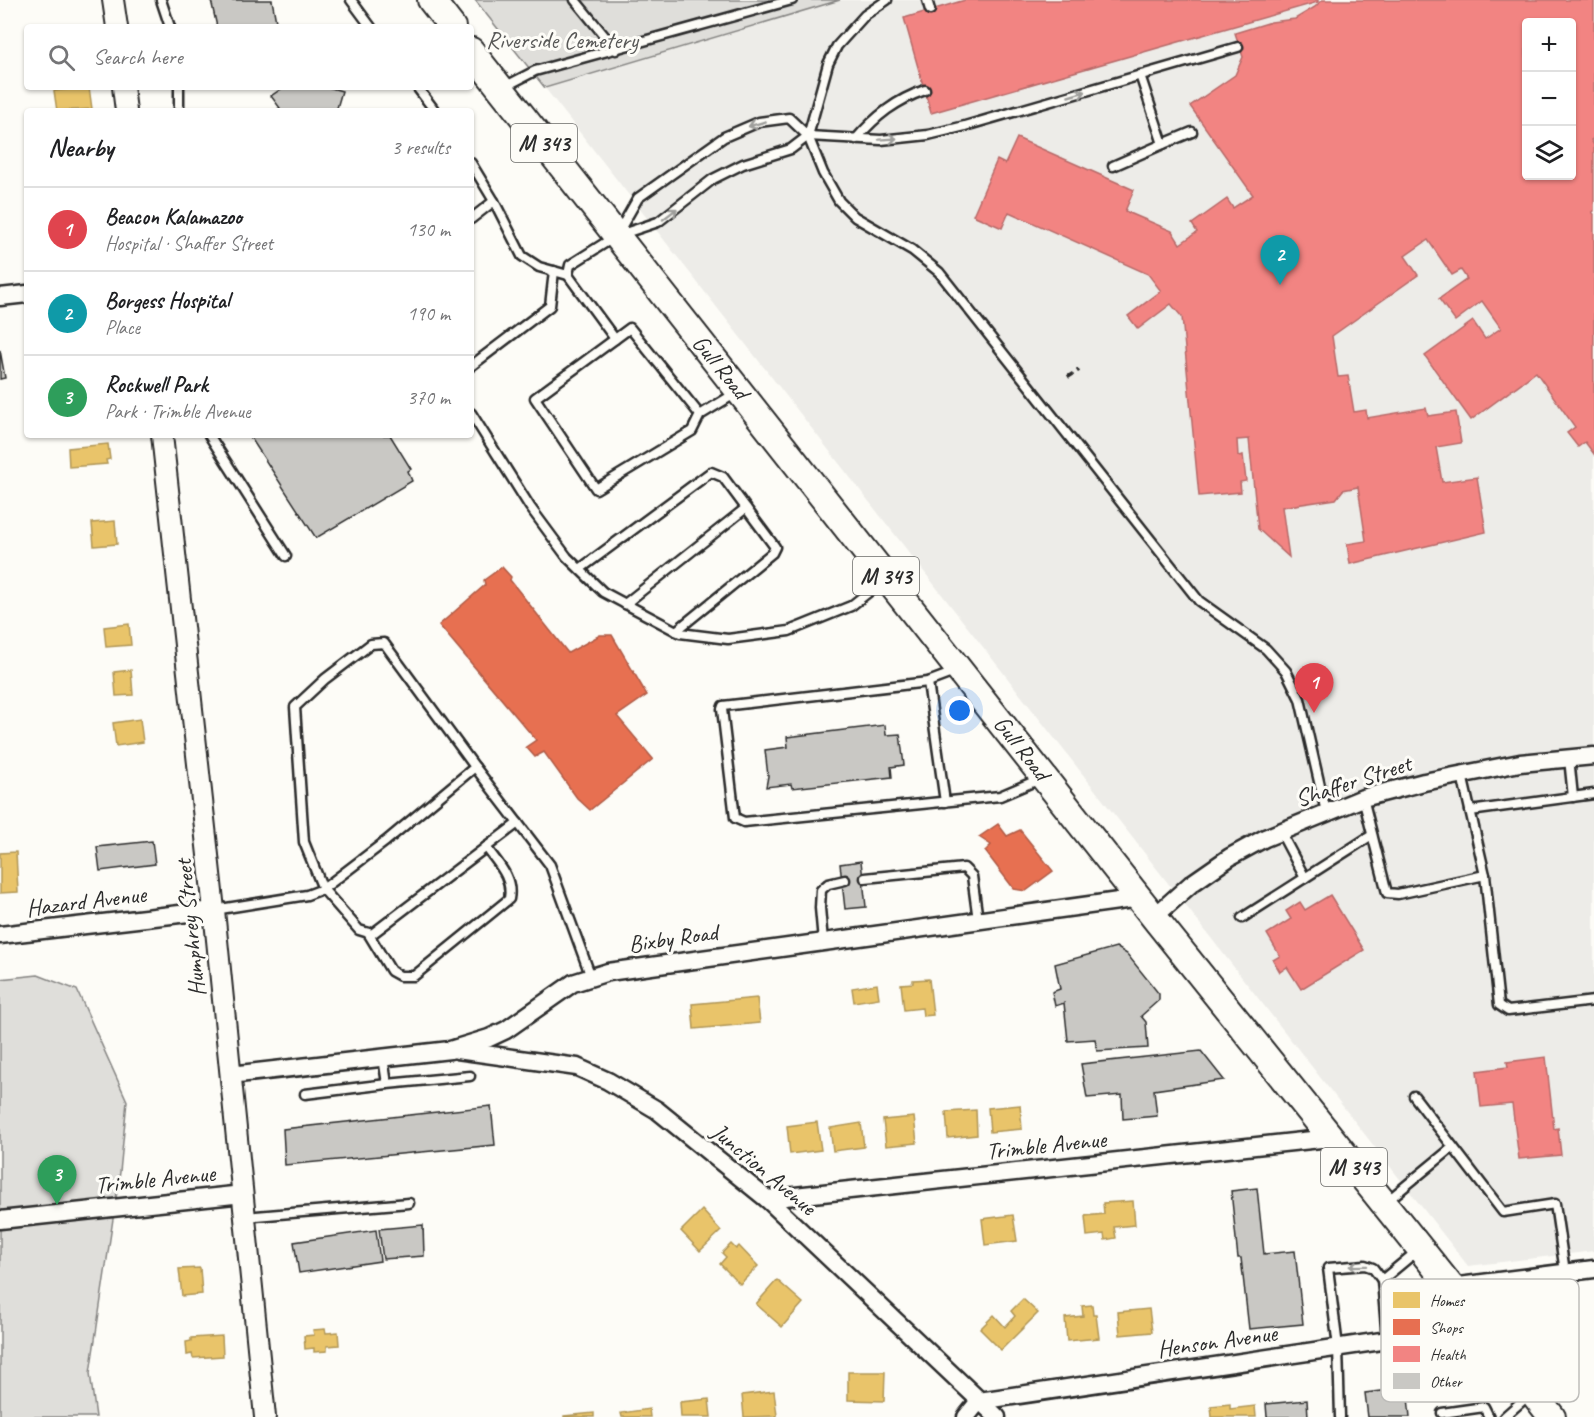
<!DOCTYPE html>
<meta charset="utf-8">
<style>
:root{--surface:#fff;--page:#f6f6f6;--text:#202124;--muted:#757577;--line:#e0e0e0;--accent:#d1495b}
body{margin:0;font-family:Caveat,sans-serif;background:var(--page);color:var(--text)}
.controls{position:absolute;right:18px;top:18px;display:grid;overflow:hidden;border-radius:6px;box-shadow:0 2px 4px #0004}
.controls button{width:54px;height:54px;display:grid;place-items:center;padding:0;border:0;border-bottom:2px solid var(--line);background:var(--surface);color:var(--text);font:30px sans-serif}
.you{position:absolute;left:960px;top:711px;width:21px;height:21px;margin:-15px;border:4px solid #fff;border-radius:50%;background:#1a73e8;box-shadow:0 0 0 9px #1a73e833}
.badge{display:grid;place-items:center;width:39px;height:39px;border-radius:50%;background:var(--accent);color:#fff;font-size:20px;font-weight:700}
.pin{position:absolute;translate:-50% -50px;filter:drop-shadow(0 2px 3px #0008)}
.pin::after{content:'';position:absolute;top:32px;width:21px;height:18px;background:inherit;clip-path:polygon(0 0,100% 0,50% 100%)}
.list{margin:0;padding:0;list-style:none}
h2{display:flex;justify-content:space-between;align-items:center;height:78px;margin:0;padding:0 24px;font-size:26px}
h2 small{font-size:20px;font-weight:400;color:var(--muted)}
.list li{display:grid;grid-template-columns:39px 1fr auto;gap:18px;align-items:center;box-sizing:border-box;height:84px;padding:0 24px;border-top:2px solid var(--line)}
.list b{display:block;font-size:22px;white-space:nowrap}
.list p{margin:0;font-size:20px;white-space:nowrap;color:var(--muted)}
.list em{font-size:20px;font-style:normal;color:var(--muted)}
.icon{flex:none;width:33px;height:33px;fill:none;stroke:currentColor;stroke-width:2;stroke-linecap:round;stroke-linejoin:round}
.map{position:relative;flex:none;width:1594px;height:1417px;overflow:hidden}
.search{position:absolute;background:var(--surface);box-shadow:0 2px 4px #0004;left:24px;top:24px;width:450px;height:66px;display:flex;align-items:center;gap:15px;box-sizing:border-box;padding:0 21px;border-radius:6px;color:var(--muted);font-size:22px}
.panel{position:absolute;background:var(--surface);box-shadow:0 2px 4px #0004;left:24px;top:108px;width:450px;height:330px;border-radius:6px}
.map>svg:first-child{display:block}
.built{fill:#edece8;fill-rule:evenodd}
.green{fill:#dfdeda;stroke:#858482;stroke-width:1.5}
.homes{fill:#e9c46a;stroke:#b09657;stroke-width:1.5}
.shops{fill:#e76f51;stroke:#af5b46;stroke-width:1.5}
.health{fill:#f28482;stroke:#b66968;stroke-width:1.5;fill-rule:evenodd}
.building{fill:#c9c8c4;stroke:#2b2b2b;stroke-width:1.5}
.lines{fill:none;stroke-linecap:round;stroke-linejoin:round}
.service-casing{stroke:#2b2b2b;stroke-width:13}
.minor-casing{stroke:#2b2b2b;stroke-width:21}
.tertiary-casing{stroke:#2b2b2b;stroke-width:24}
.primary-casing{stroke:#2b2b2b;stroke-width:30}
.path{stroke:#2b2b2b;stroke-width:4;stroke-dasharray:6 4.5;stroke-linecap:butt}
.service{stroke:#fdfcf7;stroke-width:8}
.minor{stroke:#fdfcf7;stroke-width:16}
.tertiary{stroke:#fdfcf7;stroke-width:20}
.primary{stroke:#fdfcf7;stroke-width:26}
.oneway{stroke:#9e9e9b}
.labels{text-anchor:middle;stroke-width:6;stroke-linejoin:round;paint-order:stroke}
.shield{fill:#fdfcf7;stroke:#6a6a68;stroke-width:1.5}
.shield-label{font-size:22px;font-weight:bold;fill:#2b2b2b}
.park-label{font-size:24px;fill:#585857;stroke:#fdfcf7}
.street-label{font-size:24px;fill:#2b2b2b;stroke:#fdfcf7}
.key{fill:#fdfcf7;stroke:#bebdba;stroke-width:1.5}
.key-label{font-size:16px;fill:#2b2b2b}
</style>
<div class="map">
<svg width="1594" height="1417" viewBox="0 0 1594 1417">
<rect width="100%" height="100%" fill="#fdfcf7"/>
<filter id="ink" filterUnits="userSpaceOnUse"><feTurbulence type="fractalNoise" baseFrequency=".0167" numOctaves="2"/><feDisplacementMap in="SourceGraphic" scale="12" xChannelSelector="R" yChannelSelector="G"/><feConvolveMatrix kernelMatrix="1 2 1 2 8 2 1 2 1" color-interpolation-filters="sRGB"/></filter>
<g filter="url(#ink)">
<path class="built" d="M840 0H1594V1251L1468 1266 545 88ZM1526 22H1572V176H1526Z"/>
<g class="green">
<polygon points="475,0 840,0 545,88"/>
<polygon points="38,975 77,990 127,1101 120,1172 90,1373 96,1417 0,1417 0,979"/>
</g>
<g class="homes">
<polygon points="89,87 92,109 57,111 54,91"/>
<polygon points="108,444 110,459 106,460 107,464 69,467 68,448"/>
<polygon points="115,521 117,544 94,546 92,523"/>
<polygon points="129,624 131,645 106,647 104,627"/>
<polygon points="131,670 133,695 116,696 114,672"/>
<polygon points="140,719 143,742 116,746 113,723"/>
<polygon points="16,852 18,892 0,893 0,853"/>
<polygon points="929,979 933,1015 923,1016 922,1008 904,1010 901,984 913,983 913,980"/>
<polygon points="877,984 879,998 854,1002 852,988"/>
<polygon points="757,998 760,1023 694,1029 692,1004"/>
<polygon points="1020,1105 1022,1129 990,1132 988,1108"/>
<polygon points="976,1110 977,1135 948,1138 946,1112"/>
<polygon points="914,1117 917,1143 886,1146 883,1120"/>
<polygon points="817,1122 821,1150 790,1154 787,1126"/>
<polygon points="861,1123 864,1147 833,1151 830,1128"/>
<polygon points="1133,1201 1135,1225 1114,1227 1116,1238 1105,1240 1104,1234 1087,1236 1085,1216 1104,1214 1103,1203"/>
<polygon points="702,1210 721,1231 700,1251 681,1231"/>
<polygon points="1013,1215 1017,1241 985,1245 982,1219"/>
<polygon points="731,1244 736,1249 739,1246 758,1266 740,1284 720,1264 726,1257 722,1253"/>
<polygon points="200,1268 202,1294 182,1296 179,1269"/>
<polygon points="777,1280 803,1303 782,1327 756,1304"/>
<polygon points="1023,1299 1038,1313 1001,1350 980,1329 994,1315 1005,1327 1015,1316 1011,1311"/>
<polygon points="1092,1305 1093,1315 1096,1315 1099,1338 1067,1341 1065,1318 1083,1316 1082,1306"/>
<polygon points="1149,1309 1152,1332 1120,1335 1118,1312"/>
<polygon points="325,1329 326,1333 338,1332 339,1345 327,1346 327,1351 314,1352 314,1348 305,1349 304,1336 314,1335 313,1330"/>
<polygon points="222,1336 223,1356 193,1358 192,1354 187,1355 186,1342 191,1341 191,1338"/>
<polygon points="848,1372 885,1372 884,1401 848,1400"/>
<polygon points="774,1391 777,1416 744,1417 742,1395"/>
<polygon points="709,1399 711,1417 681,1417 680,1402"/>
<polygon points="1230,1404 1230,1409 1255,1406 1256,1417 1212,1417 1211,1406"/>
<polygon points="649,1409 650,1417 622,1417 621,1413"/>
<polygon points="594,1413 594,1417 564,1417 564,1416"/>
</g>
<g class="shops">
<polygon points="502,567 511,577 510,580 568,653 600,635 612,635 647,695 617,716 653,759 590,810 577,798 544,752 535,757 526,747 536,740 439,625 485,585 484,580"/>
<polygon points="998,824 1007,836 1020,830 1053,871 1026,891 1014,889 985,851 991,845 979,837"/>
</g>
<g class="health">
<polygon points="965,0 1318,0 1318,2 931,113 904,18"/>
<path d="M1322 0H1594V138L1591 140 1594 145V211L1592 212 1594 214V454L1585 442 1578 447 1567 433 1575 427 1536 372 1471 420 1425 356 1473 321 1485 339 1501 328 1482 301 1455 321 1439 299 1467 279 1461 270 1452 275 1428 240 1405 256 1418 275 1332 336 1338 377 1348 376 1354 412 1366 410 1367 418 1426 408 1428 416 1456 412 1461 443 1436 447 1442 482 1477 477 1486 532 1350 564 1347 544 1366 541 1358 487 1343 490 1336 499 1282 507 1289 557 1258 529 1249 439 1237 440 1238 456 1243 455 1246 481 1240 482 1241 492 1199 496 1182 317 1171 304 1138 329 1128 316 1161 291 1148 274 1009 212 1002 228 973 215 997 160 1005 164 1017 138 1134 190 1125 211 1172 231 1180 244 1197 232 1192 224 1227 199 1233 208 1253 195 1190 106 1235 75 1243 57 1235 33 1271 22 1295 19 1315 7ZM1526 22H1572V176H1526Z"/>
<polygon points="1330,895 1364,950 1301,989 1287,967 1280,972 1273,960 1280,956 1267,934 1291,919 1286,911 1300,902 1305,910"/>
<polygon points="1546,1057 1554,1129 1558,1128 1561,1155 1519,1159 1512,1104 1481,1107 1477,1071 1508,1067 1507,1062"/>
</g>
<g class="building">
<polygon points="211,0 272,0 277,27 217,27"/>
<polygon points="284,87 328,87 342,91 337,108 338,111 275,111 280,108 271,96"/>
<polygon points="0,350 5,378 0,379"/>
<polygon points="249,435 390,435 411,469 408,471 412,481 316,538"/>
<polygon points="885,725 886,735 900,734 904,765 891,767 892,777 792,788 791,784 766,787 768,776 765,750 788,747 787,737"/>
<polygon points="152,841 155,864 100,871 97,847"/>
<polygon points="861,861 866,907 845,909 840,864"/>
<polygon points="1116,947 1127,954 1159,994 1159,1000 1141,1016 1146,1022 1148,1048 1097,1051 1095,1039 1068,1041 1064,1003 1055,1006 1052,992 1060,989 1055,964"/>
<polygon points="1201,1051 1224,1080 1154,1090 1157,1116 1123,1119 1122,1095 1087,1098 1081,1064"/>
<polygon points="491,1106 495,1145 285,1165 283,1129"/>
<polygon points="1257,1188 1264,1254 1295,1251 1303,1324 1249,1329 1241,1258 1238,1258 1231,1191"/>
<polygon points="423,1225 424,1256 383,1259 379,1229"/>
<polygon points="376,1230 380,1261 299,1273 294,1242"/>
<polygon points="1407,1388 1410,1417 1368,1417 1365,1393"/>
<polygon points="1307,1400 1308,1417 1267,1417 1266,1404"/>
</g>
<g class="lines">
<defs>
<g id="service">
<polyline points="161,0 170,27"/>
<polyline points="351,0 371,27"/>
<polyline points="575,0 616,50"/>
<polyline points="927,0 930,10"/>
<polyline points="179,87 179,111"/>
<polyline points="417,87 435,111"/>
<polyline points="504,87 535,71 792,0"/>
<polyline points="808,136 881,140 928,135 965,126 1238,47"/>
<path d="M856 139C876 116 896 100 925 90"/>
<polyline points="1163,144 1192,132"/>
<polyline points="471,163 494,201 522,256 539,267 568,275"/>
<polyline points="1113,166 1163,144 1140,75"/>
<polyline points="471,219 494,201"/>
<polyline points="618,233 638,198 724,137 759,122 789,118 808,136 823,173 839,201 855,217 912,250 939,272 1199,601 1266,649 1286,671 1300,699 1326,812"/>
<polyline points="615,339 568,275 570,265 616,236 658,222 713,179 743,164 791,149 808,136 828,64 837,46 865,15 887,0"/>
<polyline points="471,366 550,306 554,271"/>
<polyline points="471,413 530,507 567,557 603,592 680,633 728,639 789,631 851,606 885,579"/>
<polyline points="700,415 692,431 596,489 535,398 630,328 700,415 736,393"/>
<polyline points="209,435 286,556"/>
<polyline points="580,569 711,472 723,477 775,547 772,553 676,631"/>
<polyline points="625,604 746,508"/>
<polyline points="957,671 928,682 723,706 722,709 735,818 744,822 1000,796 1040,779"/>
<polyline points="928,682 945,802"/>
<polyline points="1569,758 1573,797"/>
<polyline points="475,767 384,643 371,644 325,679 295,707 304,842 323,889 359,930 372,934 518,823"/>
<polyline points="1462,775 1485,875"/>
<polyline points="1363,798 1387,893 1398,894 1485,875 1499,1005 1508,1011 1594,1001"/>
<polyline points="1470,811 1594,794"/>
<polyline points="1280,831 1305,878"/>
<polyline points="865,878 964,868 972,876 978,920"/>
<polyline points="214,910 307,895 323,889 386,841 475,767 550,865 591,977"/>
<polyline points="1242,918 1372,835"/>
<path d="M368 933 391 971 400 976H414L509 899C513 877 498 864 486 847"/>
<polyline points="823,941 820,908 821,890 828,884 845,880"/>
<polyline points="383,1057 387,1084 470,1076"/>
<polyline points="305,1094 387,1084"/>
<polyline points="1414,1096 1503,1212 1555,1204 1565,1272"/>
<polyline points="1386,1202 1453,1147"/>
<polyline points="245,1217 409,1203"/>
<polyline points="1387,1340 1382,1280 1417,1251"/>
<polyline points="1442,1413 1484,1407 1489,1417"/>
<polyline points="1340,1417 1338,1347 1328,1268 1365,1265 1373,1268 1382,1280"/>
<polyline points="1504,1417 1530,1394"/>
</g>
<g id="minor">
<polyline points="0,297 27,294"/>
<polyline points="1154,917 1191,884 1230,857 1265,838 1363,798 1424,782 1520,763 1594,756"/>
<polyline points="0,935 214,910"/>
<polyline points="457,1050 577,1067 608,1081 657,1110 767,1199 997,1417"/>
<polyline points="230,1075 450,1050 489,1038 506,1030 573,983 608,972 1140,898"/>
<polyline points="767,1199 1330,1138"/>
<polyline points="0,1220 243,1194"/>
<polyline points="1451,1287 1594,1269"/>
<polyline points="966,1417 979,1401 1482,1326"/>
</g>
<g id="tertiary">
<polyline points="113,0 117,27"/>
<polyline points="123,87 126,111"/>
<polyline points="162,435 214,910 265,1417"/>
</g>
<g id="primary">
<polyline points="431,0 452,27"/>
<polyline points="471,51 1157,921 1451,1287 1552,1417"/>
</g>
</defs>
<use href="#service" class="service-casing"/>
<use href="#minor" class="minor-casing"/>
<use href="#tertiary" class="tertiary-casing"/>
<use href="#primary" class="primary-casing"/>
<polyline class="path" points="1068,377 1079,370"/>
<use href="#service" class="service"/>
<use href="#minor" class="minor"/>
<use href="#tertiary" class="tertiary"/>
<use href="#primary" class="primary"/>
</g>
<defs><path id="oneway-shaft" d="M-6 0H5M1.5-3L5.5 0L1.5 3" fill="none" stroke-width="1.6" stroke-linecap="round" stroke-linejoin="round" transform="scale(1.5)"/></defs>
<g class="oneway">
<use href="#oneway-shaft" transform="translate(1077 94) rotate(-16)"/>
<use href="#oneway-shaft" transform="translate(757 124) rotate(164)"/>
<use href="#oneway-shaft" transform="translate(888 139) rotate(-4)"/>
<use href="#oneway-shaft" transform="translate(670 214) rotate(-38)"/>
<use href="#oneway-shaft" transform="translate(1358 1266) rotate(179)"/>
</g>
</g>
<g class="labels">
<g class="shield">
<rect x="511" y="124" width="66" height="38" rx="4.5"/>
<rect x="853" y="557" width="66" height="38" rx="4.5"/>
<rect x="1321" y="1148" width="66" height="38" rx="4.5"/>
</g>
<g class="shield-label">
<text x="544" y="151">M 343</text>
<text x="886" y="584">M 343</text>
<text x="1354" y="1175">M 343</text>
</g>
<g class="park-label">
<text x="562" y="48">Riverside Cemetery</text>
</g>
<g class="street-label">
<text transform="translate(721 367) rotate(51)" y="8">Gull Road</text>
<text transform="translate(1022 748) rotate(52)" y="8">Gull Road</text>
<text transform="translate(1353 781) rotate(-18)" y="8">Shaffer Street</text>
<text transform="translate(86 901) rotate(-7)" y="8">Hazard Avenue</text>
<text transform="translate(190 928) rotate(-96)" y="8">Humphrey Street</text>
<text transform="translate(673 938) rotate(-8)" y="8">Bixby Road</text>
<text transform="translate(1046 1145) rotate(-6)" y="8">Trimble Avenue</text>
<text transform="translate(764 1169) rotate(40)" y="8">Junction Avenue</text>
<text transform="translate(155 1179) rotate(-6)" y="8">Trimble Avenue</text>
<text transform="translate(1217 1341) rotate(-8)" y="8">Henson Avenue</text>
</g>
</g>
<rect x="1381" y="1279" width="198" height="123" rx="9" class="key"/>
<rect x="1393" y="1292" width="27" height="16" fill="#e9c46a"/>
<rect x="1393" y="1319" width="27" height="16" fill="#e76f51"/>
<rect x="1393" y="1346" width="27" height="16" fill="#f28482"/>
<rect x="1393" y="1373" width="27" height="16" fill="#c9c8c4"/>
<g class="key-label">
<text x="1430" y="1306">Homes</text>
<text x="1430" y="1333">Shops</text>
<text x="1430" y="1360">Health</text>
<text x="1430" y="1387">Other</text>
</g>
</svg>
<div class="controls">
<button>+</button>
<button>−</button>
<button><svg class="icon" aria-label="layers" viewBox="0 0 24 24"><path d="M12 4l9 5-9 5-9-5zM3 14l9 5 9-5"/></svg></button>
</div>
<div class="you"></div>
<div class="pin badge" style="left:1314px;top:713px;background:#e0444e">1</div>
<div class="pin badge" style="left:1280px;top:285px;background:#0f9aa8">2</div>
<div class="pin badge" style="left:57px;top:1205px;background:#2e9e5b">3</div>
<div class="search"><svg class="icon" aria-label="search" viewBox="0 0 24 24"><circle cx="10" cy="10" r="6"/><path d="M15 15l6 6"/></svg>Search here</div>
<section class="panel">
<h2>Nearby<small>3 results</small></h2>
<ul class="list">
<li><span class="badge" style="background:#e0444e">1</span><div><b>Beacon Kalamazoo</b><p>Hospital · Shaffer Street</p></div><em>130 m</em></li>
<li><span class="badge" style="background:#0f9aa8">2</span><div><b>Borgess Hospital</b><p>Place</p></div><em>190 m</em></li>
<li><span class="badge" style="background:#2e9e5b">3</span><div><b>Rockwell Park</b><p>Park · Trimble Avenue</p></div><em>370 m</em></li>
</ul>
</section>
</div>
